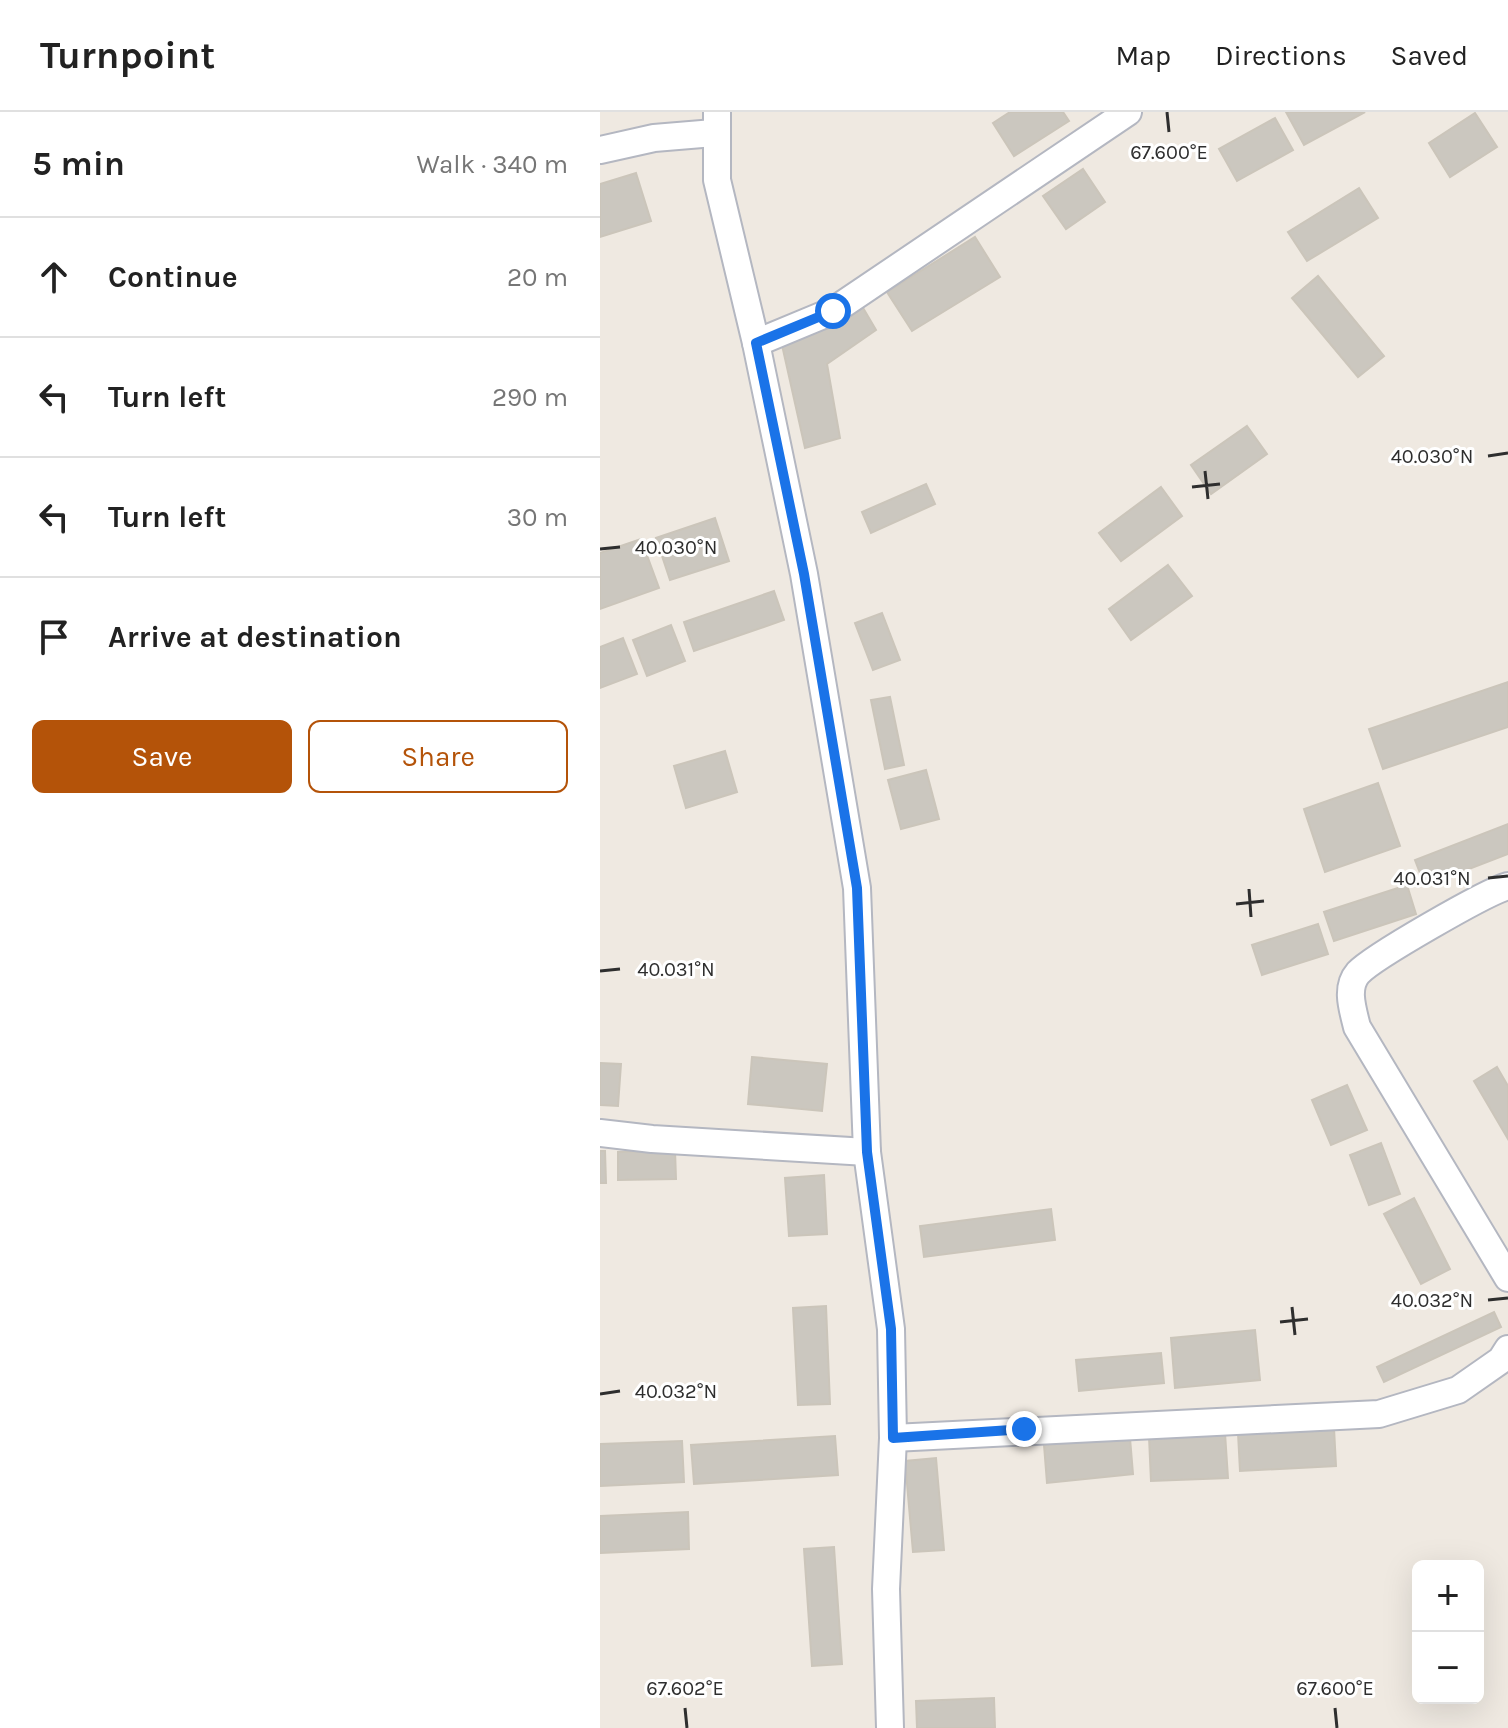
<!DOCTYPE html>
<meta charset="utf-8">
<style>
:root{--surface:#fff;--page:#f2f2f2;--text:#222;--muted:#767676;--line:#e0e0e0;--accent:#b45309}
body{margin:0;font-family:Karla,sans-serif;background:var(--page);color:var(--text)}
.controls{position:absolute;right:24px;bottom:24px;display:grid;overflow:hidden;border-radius:12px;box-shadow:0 8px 32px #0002}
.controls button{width:72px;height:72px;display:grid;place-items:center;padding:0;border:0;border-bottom:2px solid var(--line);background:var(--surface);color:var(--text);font:40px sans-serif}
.stop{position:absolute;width:24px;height:24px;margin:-18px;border:6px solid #1a73e8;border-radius:50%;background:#fff}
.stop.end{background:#1a73e8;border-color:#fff;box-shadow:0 2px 8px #0008}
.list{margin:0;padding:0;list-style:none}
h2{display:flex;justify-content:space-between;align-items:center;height:104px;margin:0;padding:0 32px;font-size:34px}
h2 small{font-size:26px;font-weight:400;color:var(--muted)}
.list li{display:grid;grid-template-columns:52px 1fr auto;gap:24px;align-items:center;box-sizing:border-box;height:120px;padding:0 32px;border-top:2px solid var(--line)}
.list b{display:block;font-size:30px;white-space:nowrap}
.list em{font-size:26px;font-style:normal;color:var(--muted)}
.actions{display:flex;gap:16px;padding:24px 32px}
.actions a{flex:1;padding:18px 0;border:2px solid var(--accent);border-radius:12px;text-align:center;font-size:28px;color:var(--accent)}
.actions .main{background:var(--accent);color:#fff}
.icon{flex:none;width:44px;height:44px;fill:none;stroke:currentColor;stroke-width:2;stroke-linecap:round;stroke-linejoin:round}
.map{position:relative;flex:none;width:908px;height:1616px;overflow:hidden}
header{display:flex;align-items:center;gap:48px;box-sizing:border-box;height:112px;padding:0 40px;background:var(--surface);border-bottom:2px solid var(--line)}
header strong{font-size:38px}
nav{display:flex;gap:44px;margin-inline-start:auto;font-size:28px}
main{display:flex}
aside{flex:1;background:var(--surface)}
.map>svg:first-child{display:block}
.building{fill:#cbc7bf;stroke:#cbc5ba;stroke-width:2}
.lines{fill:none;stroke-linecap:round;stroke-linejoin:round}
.minor-casing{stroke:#b4b7c1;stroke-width:30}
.minor{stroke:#fff;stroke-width:26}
.route{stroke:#1a73e8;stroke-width:10}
.ticks{fill:none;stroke:#2e2e2e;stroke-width:3}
.ticks-label{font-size:20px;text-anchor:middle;fill:#2e2e2e;stroke:#fff;stroke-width:6;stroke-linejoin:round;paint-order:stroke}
</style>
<header>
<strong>Turnpoint</strong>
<nav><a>Map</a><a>Directions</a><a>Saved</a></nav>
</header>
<main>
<aside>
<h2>5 min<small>Walk · 340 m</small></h2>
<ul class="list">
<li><svg class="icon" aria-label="ahead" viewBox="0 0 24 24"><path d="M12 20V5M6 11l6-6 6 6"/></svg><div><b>Continue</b></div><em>20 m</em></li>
<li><svg class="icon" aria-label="left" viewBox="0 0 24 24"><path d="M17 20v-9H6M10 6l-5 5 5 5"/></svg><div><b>Turn left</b></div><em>290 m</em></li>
<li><svg class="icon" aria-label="left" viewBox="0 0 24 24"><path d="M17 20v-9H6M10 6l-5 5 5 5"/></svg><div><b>Turn left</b></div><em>30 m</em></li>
<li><svg class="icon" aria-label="arrive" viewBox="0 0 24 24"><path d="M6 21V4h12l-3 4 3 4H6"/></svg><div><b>Arrive at destination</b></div></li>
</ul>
<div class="actions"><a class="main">Save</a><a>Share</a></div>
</aside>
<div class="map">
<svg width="908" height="1616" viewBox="0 0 908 1616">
<rect width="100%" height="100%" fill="#efe9e1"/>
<g class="building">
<polygon points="410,0 463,0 469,9 414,44 393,11"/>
<polygon points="686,0 765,0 704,33"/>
<polygon points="875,1 897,35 850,65 829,31"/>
<polygon points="675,6 693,38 637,69 619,37"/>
<polygon points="483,57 505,90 466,117 443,84"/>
<polygon points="36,61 51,109 0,125 0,72"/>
<polygon points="759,76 778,106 707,149 688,120"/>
<polygon points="375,125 400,165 312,219 287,180"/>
<polygon points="718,164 784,244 758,265 692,186"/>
<polygon points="259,189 276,218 227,252 240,326 205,336 182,233"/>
<polygon points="647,314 667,342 611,382 591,353"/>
<polygon points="326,372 335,392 271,421 262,400"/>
<polygon points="561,375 582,404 521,449 499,421"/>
<polygon points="115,406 129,449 70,468 56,426"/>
<polygon points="41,427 59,476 0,497 0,441"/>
<polygon points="568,453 592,484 531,528 509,497"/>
<polygon points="174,479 184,508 94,539 84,510"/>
<polygon points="282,501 300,548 273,558 255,511"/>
<polygon points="71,513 85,549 47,564 33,528"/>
<polygon points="23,526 37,562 0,576 0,535"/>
<polygon points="908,570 908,615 783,657 769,617"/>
<polygon points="290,585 304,653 285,657 271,588"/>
<polygon points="125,639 137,680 86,696 74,654"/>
<polygon points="326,658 339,707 301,717 288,668"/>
<polygon points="778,671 800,734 725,760 704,697"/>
<polygon points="908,712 908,742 825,774 815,748"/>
<polygon points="807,773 816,802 734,829 724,800"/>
<polygon points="718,812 728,842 662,863 652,833"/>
<polygon points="152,945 227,952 222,999 148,992"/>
<polygon points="0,951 21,952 18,994 0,993"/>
<polygon points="897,955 908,974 908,1027 874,969"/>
<polygon points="747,973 767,1018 731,1033 712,988"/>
<polygon points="781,1031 800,1082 769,1093 750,1043"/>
<polygon points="75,1038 76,1067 18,1068 18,1040"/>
<polygon points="0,1039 5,1039 6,1071 0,1071"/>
<polygon points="224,1063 227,1122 189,1124 185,1066"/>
<polygon points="814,1086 850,1157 821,1172 784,1102"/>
<polygon points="451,1097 455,1128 324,1145 320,1114"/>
<polygon points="226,1194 230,1292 198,1293 193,1196"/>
<polygon points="894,1200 901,1215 784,1270 777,1255"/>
<polygon points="655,1218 660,1268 575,1276 571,1226"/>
<polygon points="561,1241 564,1271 479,1279 476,1248"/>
<polygon points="734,1316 736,1354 640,1359 638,1321"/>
<polygon points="625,1321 628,1366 551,1369 549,1325"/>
<polygon points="235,1324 238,1363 94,1372 91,1333"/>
<polygon points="530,1326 533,1362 447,1371 444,1333"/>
<polygon points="82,1329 84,1370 0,1374 0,1332"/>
<polygon points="336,1346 344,1438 313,1440 305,1349"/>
<polygon points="88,1400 89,1437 0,1441 0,1404"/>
<polygon points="234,1435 242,1552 212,1554 204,1437"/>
<polygon points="394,1586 395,1616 317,1616 316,1589"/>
</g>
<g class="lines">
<defs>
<g id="minor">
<polyline points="117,0 117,68 156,231"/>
<polyline points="0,38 54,26 114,21"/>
<path d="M908 774C886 780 773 845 758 861 745 876 753 898 757 915L908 1166"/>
<polyline points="0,1021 52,1027 267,1040"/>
<polyline points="293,1326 779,1302 858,1278 901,1248 908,1237"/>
<polyline points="290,1616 286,1477 293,1326 291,1217 267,1040 257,776 204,462 156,231 233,199 528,0"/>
</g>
</defs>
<use href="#minor" class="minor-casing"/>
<use href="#minor" class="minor"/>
</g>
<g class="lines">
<polyline class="route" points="233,199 156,231 204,462 257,776 267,1040 291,1217 293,1326 424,1317"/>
</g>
<path class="ticks" d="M567 0 569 20M888 344 908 341M605 359 608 387M592 375 620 372M0 437 20 435M888 766 908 764M649 777 651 805M636 792 664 789M0 859 20 857M888 1188 908 1186M692 1195 695 1223M680 1210 708 1207M0 1282 20 1279M85 1596 87 1616M735 1596 737 1616"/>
<g class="ticks-label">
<text x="569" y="47">67.600°E</text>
<text x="832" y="351">40.030°N</text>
<text x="76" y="442">40.030°N</text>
<text x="832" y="773">40.031°N</text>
<text x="76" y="864">40.031°N</text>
<text x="832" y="1195">40.032°N</text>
<text x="76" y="1286">40.032°N</text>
<text x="85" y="1583">67.602°E</text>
<text x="735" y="1583">67.600°E</text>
</g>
</svg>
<div class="controls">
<button>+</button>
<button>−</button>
</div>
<div class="stop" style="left:233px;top:199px"></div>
<div class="stop end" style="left:424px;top:1317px"></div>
</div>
</main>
